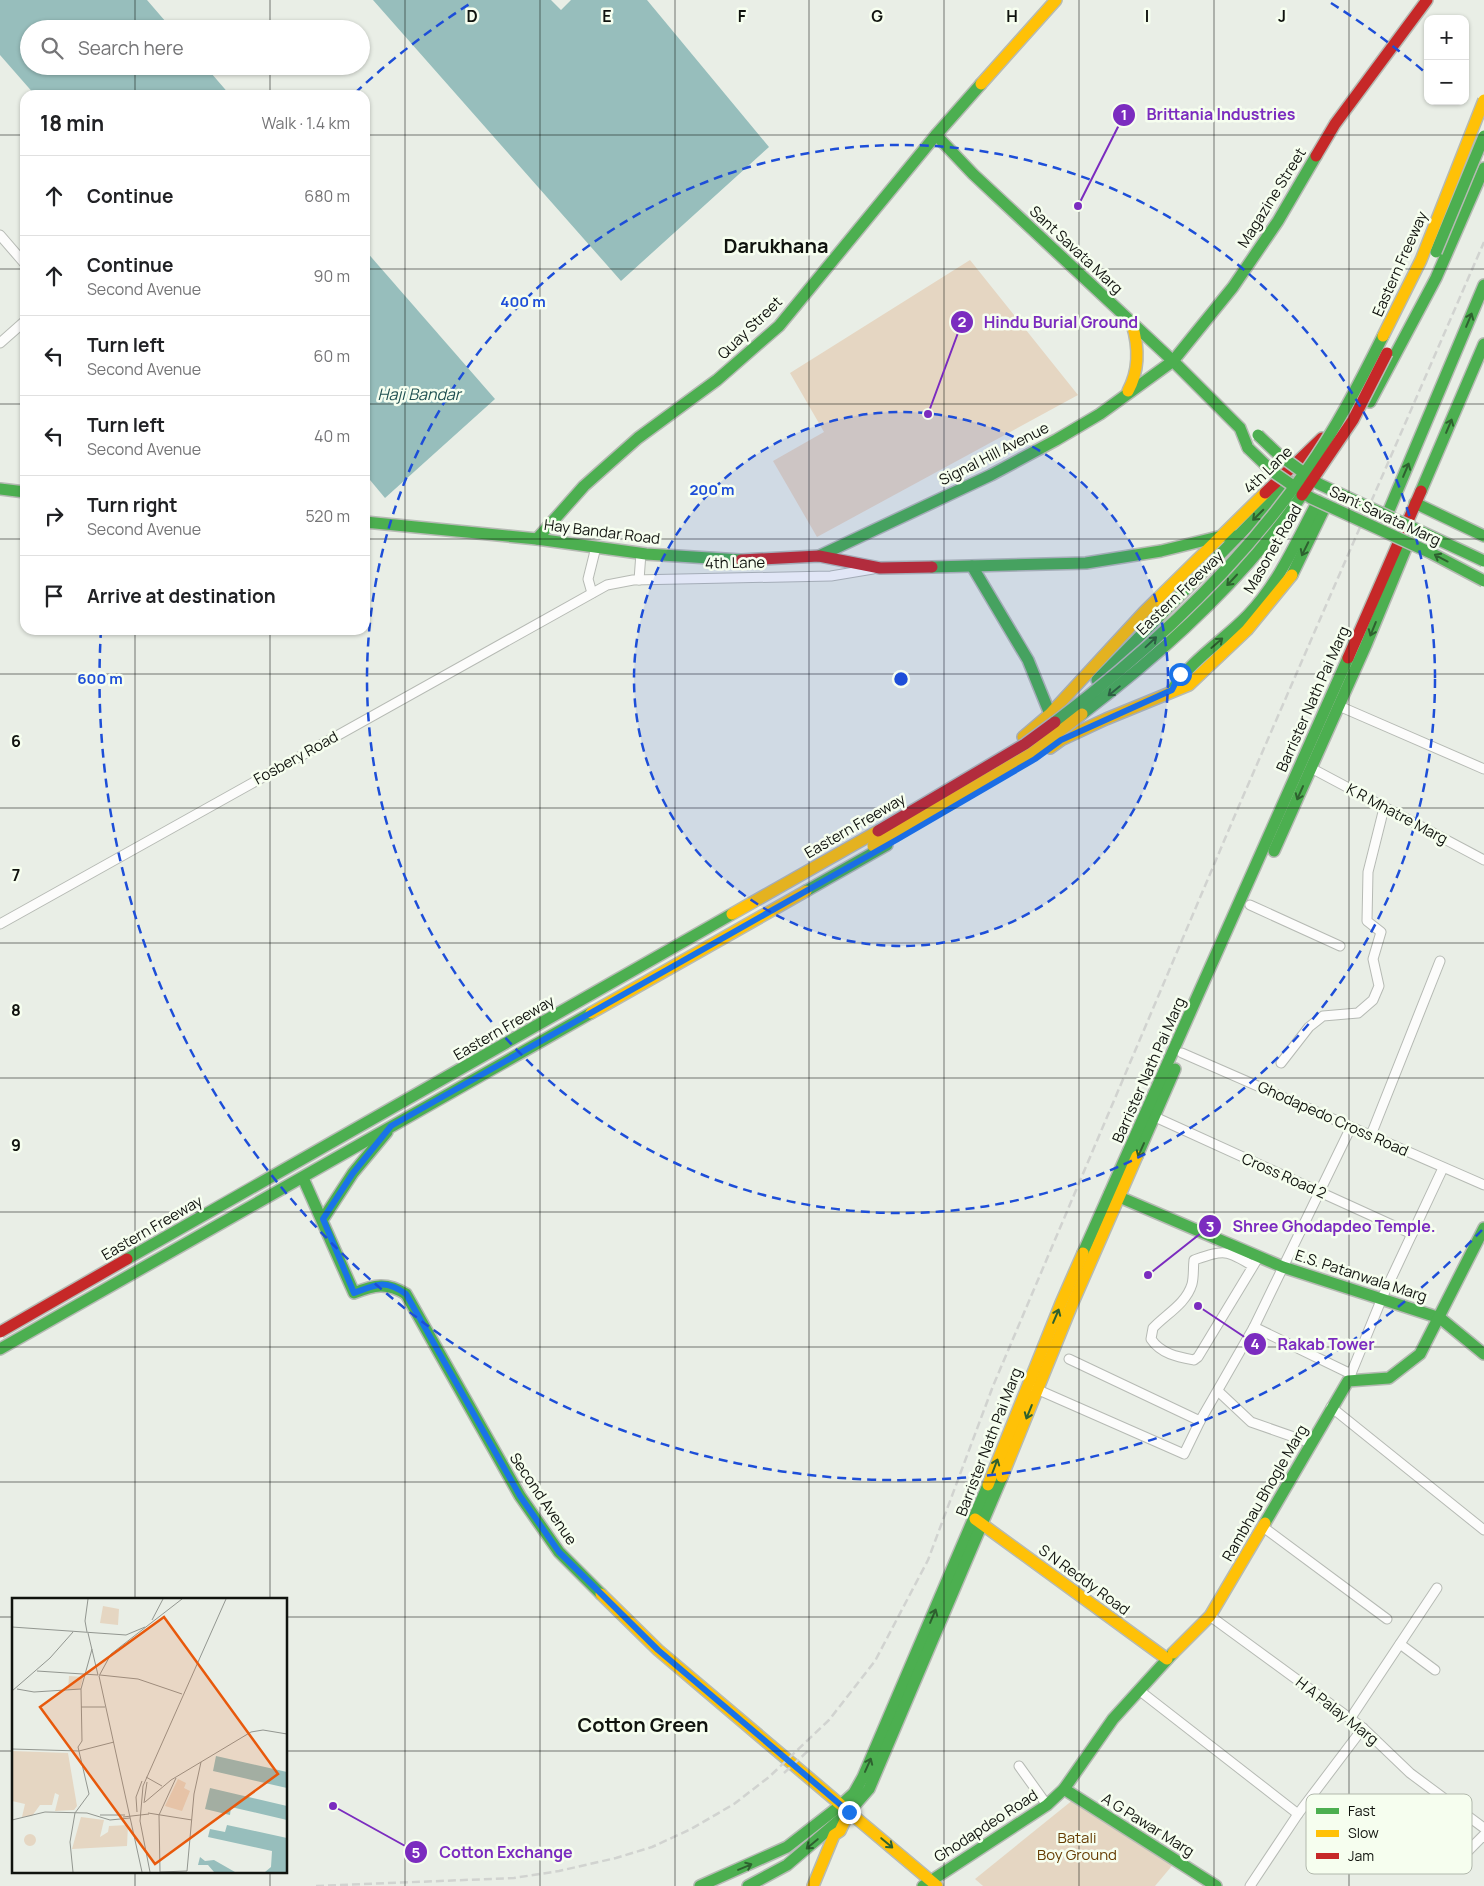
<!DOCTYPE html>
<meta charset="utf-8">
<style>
:root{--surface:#fff;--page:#f2f2f2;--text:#202124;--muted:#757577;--line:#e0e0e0}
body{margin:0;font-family:Manrope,sans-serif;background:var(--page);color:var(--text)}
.controls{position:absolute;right:15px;top:15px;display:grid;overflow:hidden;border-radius:10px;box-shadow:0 1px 4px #0004}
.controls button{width:45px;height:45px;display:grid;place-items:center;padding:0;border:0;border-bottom:1px solid var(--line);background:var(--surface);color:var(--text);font:25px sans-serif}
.stop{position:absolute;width:15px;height:15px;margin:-11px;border:4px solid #1a73e8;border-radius:50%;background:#fff}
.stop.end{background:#1a73e8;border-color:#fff;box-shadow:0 1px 5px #0008}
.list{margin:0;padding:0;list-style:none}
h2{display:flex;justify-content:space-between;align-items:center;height:65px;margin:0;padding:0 20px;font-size:21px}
h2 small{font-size:16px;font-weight:400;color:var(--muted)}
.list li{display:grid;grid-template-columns:32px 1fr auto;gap:15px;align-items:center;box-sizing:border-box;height:80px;padding:0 20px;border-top:1px solid var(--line)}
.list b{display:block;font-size:19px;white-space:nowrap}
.list p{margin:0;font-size:16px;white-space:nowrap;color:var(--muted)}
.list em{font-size:16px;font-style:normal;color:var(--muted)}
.icon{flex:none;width:28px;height:28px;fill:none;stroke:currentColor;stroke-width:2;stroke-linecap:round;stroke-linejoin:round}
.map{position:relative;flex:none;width:1484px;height:1886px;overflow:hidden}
.search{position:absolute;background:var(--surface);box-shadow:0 1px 4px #0004;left:20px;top:20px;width:350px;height:55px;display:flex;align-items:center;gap:12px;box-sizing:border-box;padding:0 18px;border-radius:28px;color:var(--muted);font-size:19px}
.panel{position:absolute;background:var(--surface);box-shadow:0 1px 4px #0004;left:20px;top:90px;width:350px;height:545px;border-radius:15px}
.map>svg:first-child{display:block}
.green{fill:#e5d6c2}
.water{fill:#97bebc}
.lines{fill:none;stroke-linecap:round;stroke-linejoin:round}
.street-casing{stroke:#b6bab4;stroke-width:11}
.fast-casing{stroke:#b6bab4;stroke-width:14}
.slow-casing{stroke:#b6bab4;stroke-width:14}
.jam-casing{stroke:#b6bab4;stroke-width:14}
.street{stroke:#fcfcfb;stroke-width:9}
.fast{stroke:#4caf50;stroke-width:11}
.slow{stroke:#ffc107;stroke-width:11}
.jam{stroke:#c62828;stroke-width:11}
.rail{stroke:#d1d3d0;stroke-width:2.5;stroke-dasharray:8 4;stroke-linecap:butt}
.fast-bridge-casing{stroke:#b6bab4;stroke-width:14;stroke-linecap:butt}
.slow-bridge-casing{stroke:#b6bab4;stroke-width:14;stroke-linecap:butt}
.jam-bridge-casing{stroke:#b6bab4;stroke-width:14;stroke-linecap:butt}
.fast-bridge{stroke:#4caf50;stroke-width:11}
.slow-bridge{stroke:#ffc107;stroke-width:11}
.jam-bridge{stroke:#c62828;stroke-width:11}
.oneway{stroke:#2e612f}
.route{stroke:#1a73e8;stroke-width:6}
.grid{fill:none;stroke:#10130e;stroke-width:1;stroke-opacity:0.55}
.ring{fill:none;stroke:#1d4ed8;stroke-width:2.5;stroke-dasharray:9 6}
.labels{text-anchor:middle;stroke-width:5;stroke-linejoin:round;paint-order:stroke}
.street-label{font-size:15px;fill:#10130e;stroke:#f6feef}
.park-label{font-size:15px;fill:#653c02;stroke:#f6feef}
.water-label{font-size:16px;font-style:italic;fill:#1f5050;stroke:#f6feef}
.district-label{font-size:20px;font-weight:bold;fill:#10130e;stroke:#f6feef}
.inset-road{fill:none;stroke:#929690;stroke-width:1}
.view{fill:#e8590c;fill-opacity:0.15;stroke:#e8590c;stroke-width:2.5}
.inset-edge{fill:none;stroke:#10130e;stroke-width:2.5}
.key{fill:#f6feef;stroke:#b1b8ac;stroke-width:1}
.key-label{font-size:14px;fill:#10130e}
.grid-label{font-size:16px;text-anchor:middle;font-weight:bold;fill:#10130e;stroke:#f6feef;stroke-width:5;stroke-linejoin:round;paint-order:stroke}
.centre{fill:#1d4ed8;stroke:#f6feef;stroke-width:2.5}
.ring-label{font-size:15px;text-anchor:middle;font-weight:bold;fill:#1d4ed8;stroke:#f6feef;stroke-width:5;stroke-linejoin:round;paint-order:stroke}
.leader{fill:none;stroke:#7b2cbf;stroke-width:2}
.callout-dot{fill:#7b2cbf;stroke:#f6feef;stroke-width:2}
.mark-label{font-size:15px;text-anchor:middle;font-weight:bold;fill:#fff}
.callout-label{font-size:16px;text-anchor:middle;font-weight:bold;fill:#7b2cbf;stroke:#f6feef;stroke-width:5;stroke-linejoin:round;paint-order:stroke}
</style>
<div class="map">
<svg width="1484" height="1886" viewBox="0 0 1484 1886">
<rect width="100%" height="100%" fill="#e9eee6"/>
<g class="green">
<polygon points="970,260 1078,395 817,537 773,461 824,432 790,373"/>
<polygon points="1074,1799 1176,1861 1155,1886 983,1886 975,1879"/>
</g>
<g class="water">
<polygon points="0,0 147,0 172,29 29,29 29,66 205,66 230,95 35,95 0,55"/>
<polygon points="373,0 551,0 561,10 571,0 647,0 769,147 621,281"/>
<polygon points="365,250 495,399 385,498 365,474"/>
</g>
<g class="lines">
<defs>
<g id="street">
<polyline points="0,235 25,264"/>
<polyline points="0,343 25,321"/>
<polyline points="639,580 641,553"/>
<polyline points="592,593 588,579 596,547"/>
<polyline points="1339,706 1484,769"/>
<polyline points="1311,768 1484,860"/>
<polyline points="1250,905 1340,946"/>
<polyline points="0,924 607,585 633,580 831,576 873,569"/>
<polyline points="1182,1053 1484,1185"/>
<polyline points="1281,1063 1309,1027 1323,1016 1358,1013 1373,1000 1379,986 1373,959 1381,932 1367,921 1368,872 1384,808"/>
<polyline points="1155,1117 1412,1234"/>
<polyline points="1371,1135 1440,961"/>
<path d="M1253 1266C1226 1249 1224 1250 1194 1260 1193 1268 1194 1276 1192 1284 1186 1304 1166 1314 1153 1328L1151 1339C1161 1354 1178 1357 1194 1360L1198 1357 1255 1263 1258 1257"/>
<polyline points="1254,1327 1351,1374"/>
<polyline points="1069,1359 1200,1421"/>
<polyline points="1348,1381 1382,1298 1443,1168"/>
<polyline points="1034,1388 1184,1454 1200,1421 1254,1327 1351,1127"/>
<polyline points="1218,1391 1251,1422 1311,1443"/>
<polyline points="1331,1407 1484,1530"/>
<polyline points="1263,1527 1387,1619"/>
<polyline points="1210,1616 1363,1728 1410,1773 1484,1828"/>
<polyline points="1400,1644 1435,1670"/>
<polyline points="1140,1691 1298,1814"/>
<polyline points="1350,1719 1437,1588"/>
<polyline points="1019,1766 1047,1805"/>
<polyline points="1467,1852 1484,1835"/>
<polyline points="1250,1886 1298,1814 1363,1728"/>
</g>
<g id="fast">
<polyline points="936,135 973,174 1173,361 1240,428 1248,448"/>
<polyline points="1370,402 1436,278 1484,168"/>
<polyline points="0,489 25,492"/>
<polyline points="1421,491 1484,344"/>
<polyline points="1415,503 1484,536"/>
<polyline points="1387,515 1484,285"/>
<polyline points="365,522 537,539 646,554 741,560"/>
<polyline points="537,539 584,486 638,438 717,380 779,326 936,135 981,84"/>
<polyline points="819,556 991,475 1056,440 1100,414 1173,361 1233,287 1278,221 1316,156"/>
<polyline points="972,566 1028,660 1052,719"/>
<polyline points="932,567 1086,563 1161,551 1222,536 1237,536"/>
<polyline points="1292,575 1326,505"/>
<polyline points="1097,680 1291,482"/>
<path d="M1172 690C1192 659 1223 641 1248 615 1279 583 1297 540 1318 501"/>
<polyline points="1274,851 1366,645 1411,536"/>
<polyline points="806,891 887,845"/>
<polyline points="1137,1156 1175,1069"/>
<path d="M303 1178 354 1293C374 1285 387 1282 406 1294L520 1496 559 1552 601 1594"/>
<polyline points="1110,1193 1283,1267 1440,1318 1484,1354"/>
<polyline points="323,1219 353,1173 387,1132"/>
<polyline points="1083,1253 1348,658"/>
<polyline points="0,1349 591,1013"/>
<polyline points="1265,1523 1348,1381 1389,1378 1420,1354 1484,1228"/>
<polyline points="1064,1789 1216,1886"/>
<polyline points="700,1886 787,1847 841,1805 854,1793 863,1777 988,1485"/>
<polyline points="748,1886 787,1865 849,1812 869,1789 1002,1477"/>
<polyline points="923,1886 1047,1805 1064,1789 1113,1719 1173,1653"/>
</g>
<g id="slow">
<polyline points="981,84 1056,0"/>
<path d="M1128 391C1140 369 1139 347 1132 324"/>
<polyline points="1023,737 1050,714 1144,612 1265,493"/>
<polyline points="1050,748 1061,740 1106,719 1189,685 1247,630 1292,575"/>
<polyline points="591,1013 806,891"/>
<polyline points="1002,1477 1071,1307 1137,1156"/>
<polyline points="988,1485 1061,1303 1083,1253"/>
<polyline points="975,1519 1167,1659"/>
<polyline points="601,1594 658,1650 841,1805"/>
<polyline points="1173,1653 1210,1616 1265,1523"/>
<polyline points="813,1886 834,1835 840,1831 849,1812 937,1886"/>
</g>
<g id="jam">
<polyline points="1316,156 1335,124 1427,0"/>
<polyline points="1265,493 1322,438"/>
<polyline points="741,560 819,556 880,568 932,567"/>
<polyline points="1348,658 1421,491"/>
</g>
</defs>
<use href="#street" class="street-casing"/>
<use href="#fast" class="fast-casing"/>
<use href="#slow" class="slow-casing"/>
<use href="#jam" class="jam-casing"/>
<use href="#street" class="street"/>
<use href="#fast" class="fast"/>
<use href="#slow" class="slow"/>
<use href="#jam" class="jam"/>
<g class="rail">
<polyline points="784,1773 810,1749"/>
<polyline points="316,1886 514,1878 559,1871 616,1858 652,1847 691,1829 734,1804 769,1777 829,1720 875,1661 928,1560 993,1386 1238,808 1484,242"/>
</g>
<defs>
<g id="fast-bridge">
<polyline points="1436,252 1484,136"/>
<polyline points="1258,435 1278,454 1319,484 1484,561"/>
<polyline points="1248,448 1273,472 1311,498 1431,553 1484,581"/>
<path d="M1082 714C1164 652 1243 580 1302 495"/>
<path d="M1055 722C1149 651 1238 567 1306 471 1336 429 1360 382 1383 336"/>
<polyline points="127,1259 732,914"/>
</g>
<g id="slow-bridge">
<polyline points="1383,336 1421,260 1484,100"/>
<polyline points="873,846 1032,753 1082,714"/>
<polyline points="732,914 878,831"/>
</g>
<g id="jam-bridge">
<polyline points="1302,495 1353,420 1387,353"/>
<polyline points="878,831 1025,744 1055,722"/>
<polyline points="0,1332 127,1259"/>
</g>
</defs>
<use href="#fast-bridge" class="fast-bridge-casing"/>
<use href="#slow-bridge" class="slow-bridge-casing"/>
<use href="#jam-bridge" class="jam-bridge-casing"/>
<use href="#fast-bridge" class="fast-bridge"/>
<use href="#slow-bridge" class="slow-bridge"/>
<use href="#jam-bridge" class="jam-bridge"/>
</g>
<defs><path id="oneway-shaft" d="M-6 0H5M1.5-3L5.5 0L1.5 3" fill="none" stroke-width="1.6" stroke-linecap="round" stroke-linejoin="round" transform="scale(1.25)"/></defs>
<g class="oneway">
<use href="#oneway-shaft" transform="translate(1469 320) rotate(-67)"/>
<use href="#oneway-shaft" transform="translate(1449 426) rotate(-67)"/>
<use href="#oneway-shaft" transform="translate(1406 470) rotate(-67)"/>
<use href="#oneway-shaft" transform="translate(1258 515) rotate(135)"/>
<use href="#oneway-shaft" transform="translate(1305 549) rotate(116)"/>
<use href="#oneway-shaft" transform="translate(1441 558) rotate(-152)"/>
<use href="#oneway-shaft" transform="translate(1232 580) rotate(133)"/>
<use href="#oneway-shaft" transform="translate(1373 629) rotate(112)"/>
<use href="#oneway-shaft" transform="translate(1151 642) rotate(-43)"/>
<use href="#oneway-shaft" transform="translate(1217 643) rotate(-41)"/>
<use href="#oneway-shaft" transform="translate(1114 691) rotate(141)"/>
<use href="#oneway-shaft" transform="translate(1300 793) rotate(114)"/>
<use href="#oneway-shaft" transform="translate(1141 1150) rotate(114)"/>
<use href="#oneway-shaft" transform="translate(1056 1316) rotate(-67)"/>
<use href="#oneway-shaft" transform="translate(1029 1412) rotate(112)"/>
<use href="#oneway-shaft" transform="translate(995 1466) rotate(-69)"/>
<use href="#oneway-shaft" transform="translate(933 1616) rotate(-67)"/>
<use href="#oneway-shaft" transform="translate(868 1765) rotate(-66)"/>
<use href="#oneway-shaft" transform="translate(887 1843) rotate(40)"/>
<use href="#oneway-shaft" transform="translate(812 1844) rotate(140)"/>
<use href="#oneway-shaft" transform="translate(745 1867) rotate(-23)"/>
</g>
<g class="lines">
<path class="route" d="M849 1812 658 1650 559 1552 520 1496 406 1294C385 1279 377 1284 354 1293L323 1219 353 1173 391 1126 898 839 1035 759 1061 740 1172 690 1180 674"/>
</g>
<path class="grid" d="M135 0V29M270 0V29M405 0V1886M540 0V1886M675 0V1886M809 0V1886M944 0V1886M1079 0V1886M1214 0V1886M1349 0V1886M135 66V95M270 66V95M0 135H25M365 135H1484M0 269H25M365 269H1484M0 404H25M365 404H1484M0 539H25M365 539H1484M135 630V1600M270 630V1600M0 674H1484M0 808H1484M0 943H1484M0 1078H1484M0 1212H1484M0 1347H1484M0 1482H1484M0 1617H14M286 1617H1484M0 1751H14M286 1751H1484M135 1872V1886M270 1872V1886"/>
<circle cx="901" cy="679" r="267" fill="#1d4ed8" fill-opacity=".12"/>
<g class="ring">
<circle cx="901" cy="679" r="267"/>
<circle cx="901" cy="679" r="534"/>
<path d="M1482 1230A801 801 0 0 1 101 630M355 93A801 801 0 0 1 471 3M1331 3A801 801 0 0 1 1427 74"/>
</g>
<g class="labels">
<g class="street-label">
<text transform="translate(1272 198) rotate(-58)" y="5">Magazine Street</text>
<text transform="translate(1076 250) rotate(43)" y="5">Sant Savata Marg</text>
<text transform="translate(1400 264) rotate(-66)" y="5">Eastern Freeway</text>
<text transform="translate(750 328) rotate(-44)" y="5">Quay Street</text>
<text transform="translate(994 454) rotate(-27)" y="5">Signal Hill Avenue</text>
<text transform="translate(1268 470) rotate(-44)" y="5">4th Lane</text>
<text transform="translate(1385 516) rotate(25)" y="5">Sant Savata Marg</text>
<text transform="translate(602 532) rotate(7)" y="5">Hay Bandar Road</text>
<text transform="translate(1273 549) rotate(-60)" y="5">Masonet Road</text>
<text transform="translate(735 563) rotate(-1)" y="5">4th Lane</text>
<text transform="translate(1180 593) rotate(-44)" y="5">Eastern Freeway</text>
<text transform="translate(1313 699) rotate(-66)" y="5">Barrister Nath Pai Marg</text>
<text transform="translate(296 758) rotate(-29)" y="5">Fosbery Road</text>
<text transform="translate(1397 814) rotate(28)" y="5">K R Mhatre Marg</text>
<text transform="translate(855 826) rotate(-30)" y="5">Eastern Freeway</text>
<text transform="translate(504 1028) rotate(-30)" y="5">Eastern Freeway</text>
<text transform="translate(1149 1070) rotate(-66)" y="5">Barrister Nath Pai Marg</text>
<text transform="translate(1333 1119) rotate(24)" y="5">Ghodapedo Cross Road</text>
<text transform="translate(1284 1176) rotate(24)" y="5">Cross Road 2</text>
<text transform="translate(152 1228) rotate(-30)" y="5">Eastern Freeway</text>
<text transform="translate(1361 1276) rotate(18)" y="5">E.S. Patanwala Marg</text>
<text transform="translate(989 1442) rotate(-69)" y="5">Barrister Nath Pai Marg</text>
<text transform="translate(1265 1493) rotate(-60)" y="5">Rambhau Bhogle Marg</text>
<text transform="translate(543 1499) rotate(56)" y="5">Second Avenue</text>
<text transform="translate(1084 1580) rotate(36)" y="5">S N Reddy Road</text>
<text transform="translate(1337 1711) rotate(38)" y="5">H A Palay Marg</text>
<text transform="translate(1148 1825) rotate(32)" y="5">A G Pawar Marg</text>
<text transform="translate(986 1826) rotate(-33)" y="5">Ghodapdeo Road</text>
</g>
<g class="park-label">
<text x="1077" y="1843">Batali<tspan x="1077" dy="17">Boy Ground</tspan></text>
</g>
<g class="water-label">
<text x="419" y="400">Haji Bandar</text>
</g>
<g class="district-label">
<text x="776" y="253">Darukhana</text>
<text x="643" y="1732">Cotton Green</text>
</g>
</g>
<g transform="translate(12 1598)">
<rect width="275" height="275" fill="#e9eee6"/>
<path d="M91 8 107 11 106 27 88 25ZM57 78 71 79 68 91 56 92ZM0 153 56 155 65 208 62 212 43 213 47 197 43 195 40 207H28L20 218 10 219 13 206 0 203ZM166 181 174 185 172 190 178 193 170 213 153 208ZM69 219 92 222 88 239 96 234 97 228 116 227 115 248 60 251ZM12 242a6 6 0 1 1 12 0a6 6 0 1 1-12 0Z" fill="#e5d6c2"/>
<path d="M204 158 275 174V190L201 173ZM198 190 275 208V222L219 209 218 217 193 211ZM215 227 275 240V274H253L259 269 260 253 196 239 198 231 213 234ZM188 259 193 263 202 262 223 274H202L196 267H186Z" fill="#97bebc"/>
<path class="inset-road" d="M140 22 151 1M0 29 114 37 133 29M75 34 73 23 76 1M76 35 86 77M25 73 86 77M88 77 126 81 170 96M5 91 22 94 69 91M0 93 38 60 61 34M69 109H93M0 151 67 153 102 144M134 179 150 188M133 204 159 182 239 134 251 132 275 136M132 205 135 184M125 214 124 199 130 183M63 215 77 196 66 149 70 143 69 91 80 51M75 215 98 222 118 220M136 215 180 222M88 217H113M111 219 137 216M0 222 33 214 75 215M61 274 58 244 63 215M130 274 87 78 99 56 170 1M138 274 128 223 131 188 214 1M148 274 175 273 182 196 189 164M148 274 147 217 164 180"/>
<path class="view" d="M152 19 266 176 143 266 28 109Z"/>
<rect width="275" height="275" class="inset-edge"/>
</g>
<rect x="1306" y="1794" width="166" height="80" rx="8" class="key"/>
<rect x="1316" y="1808" width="23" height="6" fill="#4caf50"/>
<rect x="1316" y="1830" width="23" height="7" fill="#ffc107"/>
<rect x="1316" y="1853" width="23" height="6" fill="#c62828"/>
<g class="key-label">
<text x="1348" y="1816">Fast</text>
<text x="1348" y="1838">Slow</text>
<text x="1348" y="1861">Jam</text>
</g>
<g class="grid-label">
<text x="472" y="22">D</text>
<text x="607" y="22">E</text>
<text x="742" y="22">F</text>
<text x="877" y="22">G</text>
<text x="1012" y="22">H</text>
<text x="1147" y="22">I</text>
<text x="1282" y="22">J</text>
<text x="16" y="747">6</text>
<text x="16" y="881">7</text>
<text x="16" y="1016">8</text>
<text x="16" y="1151">9</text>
</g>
<circle cx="901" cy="679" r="8" class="centre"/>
<g class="ring-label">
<text x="523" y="307">400 m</text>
<text x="712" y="495">200 m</text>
<text x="100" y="684">600 m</text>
</g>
<path class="leader" d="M1078 206L1124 115M928 414L962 322M1148 1275L1210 1226M1198 1306L1255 1344M333 1806L416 1852"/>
<g class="callout-dot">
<circle cx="1078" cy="206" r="5"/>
<circle cx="928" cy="414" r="5"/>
<circle cx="1148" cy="1275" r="5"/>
<circle cx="1198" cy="1306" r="5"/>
<circle cx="333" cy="1806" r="5"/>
<circle cx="1124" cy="115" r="12"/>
<circle cx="962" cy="322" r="12"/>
<circle cx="1210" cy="1226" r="12"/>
<circle cx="1255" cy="1344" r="12"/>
<circle cx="416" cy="1852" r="12"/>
</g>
<g class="mark-label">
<text x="1124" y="120">1</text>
<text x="962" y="327">2</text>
<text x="1210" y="1232">3</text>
<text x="1255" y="1349">4</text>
<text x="416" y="1858">5</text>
</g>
<g class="callout-label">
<text x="1221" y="120">Brittania Industries</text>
<text x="1061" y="328">Hindu Burial Ground</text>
<text x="1334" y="1232">Shree Ghodapdeo Temple.</text>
<text x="1326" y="1350">Rakab Tower</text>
<text x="506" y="1858">Cotton Exchange</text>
</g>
</svg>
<div class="controls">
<button>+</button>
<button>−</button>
</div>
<div class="stop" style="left:1180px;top:674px"></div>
<div class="stop end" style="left:849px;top:1812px"></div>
<div class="search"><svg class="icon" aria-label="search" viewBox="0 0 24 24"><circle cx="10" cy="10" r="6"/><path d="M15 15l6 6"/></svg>Search here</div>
<section class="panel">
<h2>18 min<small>Walk · 1.4 km</small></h2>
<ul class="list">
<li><svg class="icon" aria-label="ahead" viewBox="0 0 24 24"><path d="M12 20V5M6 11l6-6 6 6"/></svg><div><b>Continue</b></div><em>680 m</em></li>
<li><svg class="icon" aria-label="ahead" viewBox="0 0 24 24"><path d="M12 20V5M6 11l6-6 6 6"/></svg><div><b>Continue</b><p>Second Avenue</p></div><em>90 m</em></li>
<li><svg class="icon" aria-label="left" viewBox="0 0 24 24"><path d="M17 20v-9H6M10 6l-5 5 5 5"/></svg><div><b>Turn left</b><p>Second Avenue</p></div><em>60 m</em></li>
<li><svg class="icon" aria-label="left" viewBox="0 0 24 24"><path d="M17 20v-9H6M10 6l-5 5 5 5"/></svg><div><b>Turn left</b><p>Second Avenue</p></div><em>40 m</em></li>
<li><svg class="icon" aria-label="right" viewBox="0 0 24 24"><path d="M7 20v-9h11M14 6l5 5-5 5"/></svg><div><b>Turn right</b><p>Second Avenue</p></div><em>520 m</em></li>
<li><svg class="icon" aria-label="arrive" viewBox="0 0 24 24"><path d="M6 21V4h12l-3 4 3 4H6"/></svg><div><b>Arrive at destination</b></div></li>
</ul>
</section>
</div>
